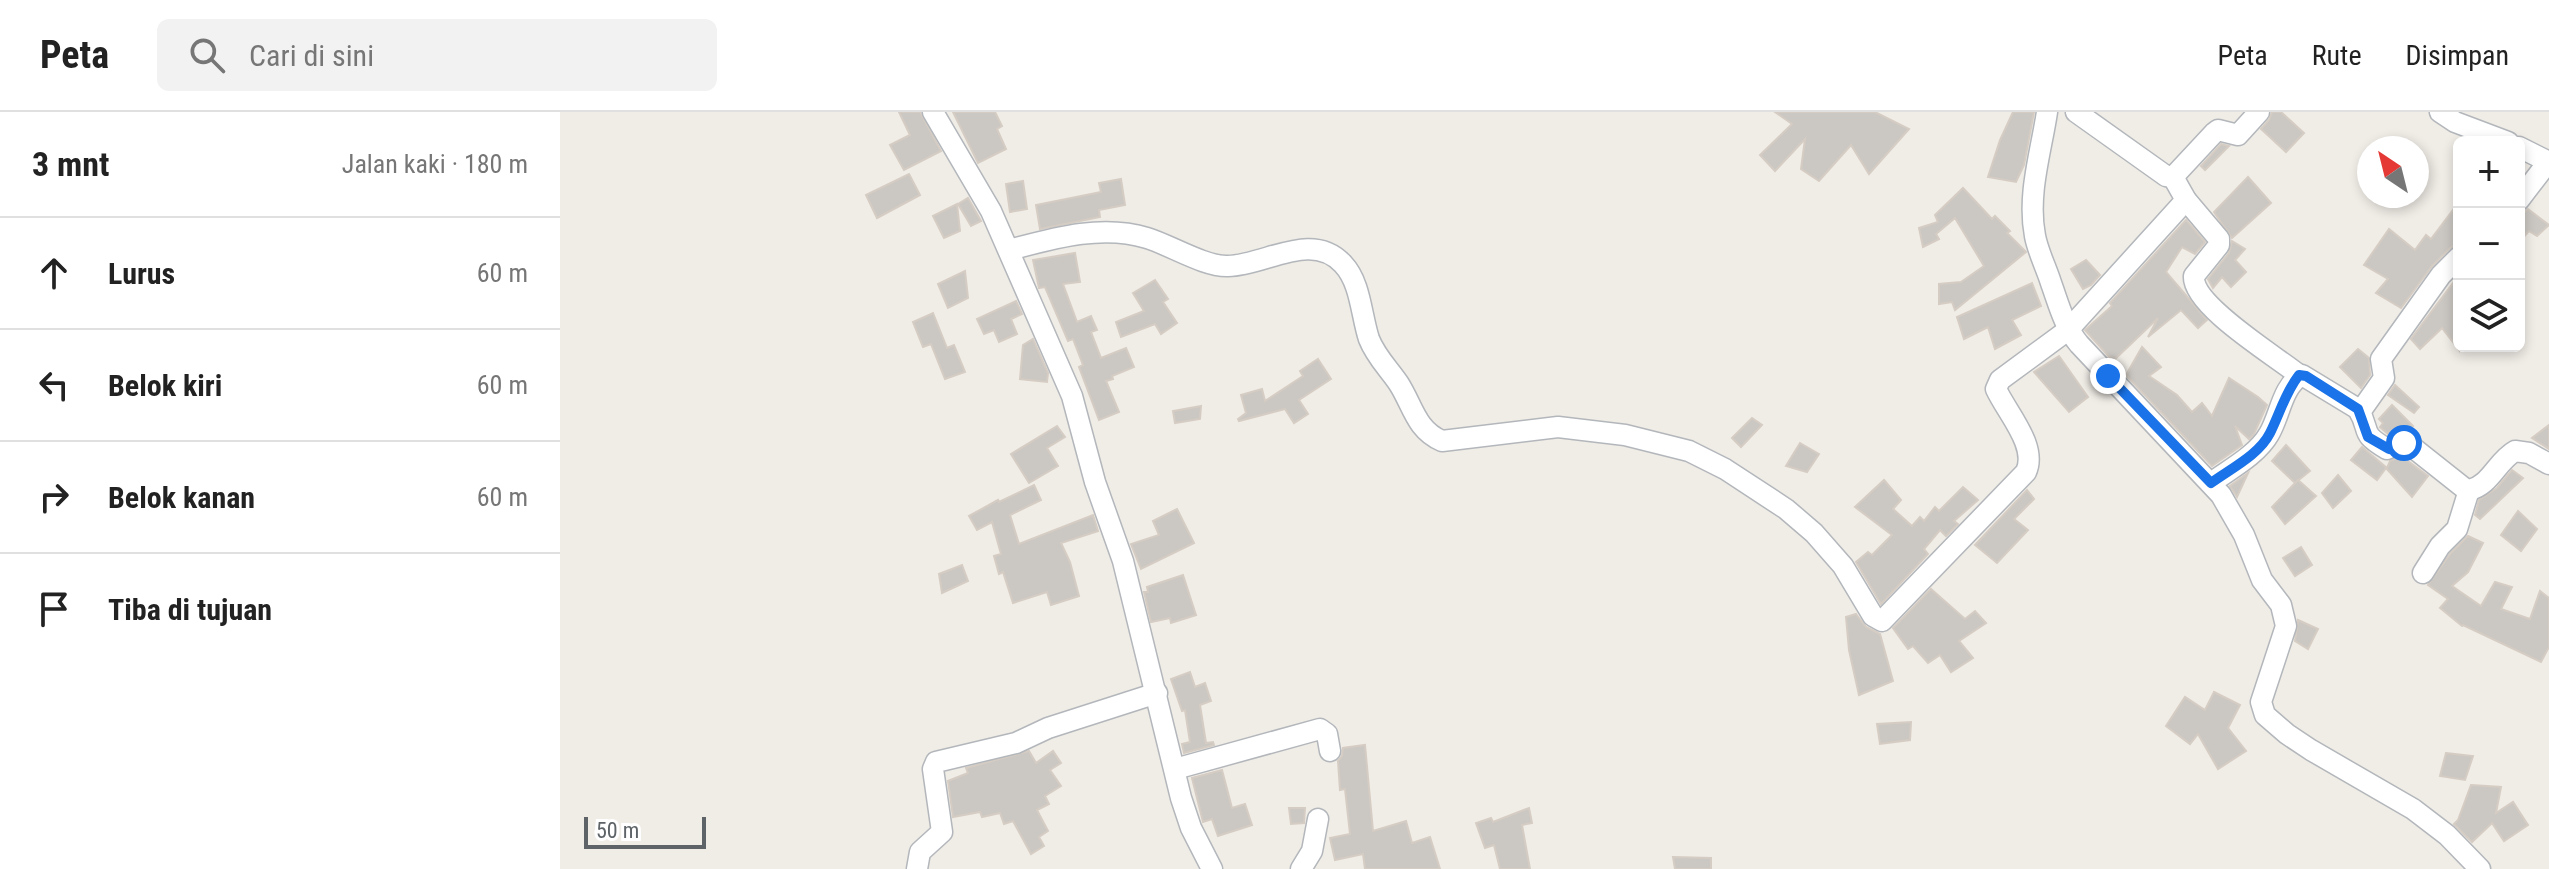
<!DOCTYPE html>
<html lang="id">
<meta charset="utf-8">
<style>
:root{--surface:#fff;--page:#f2f2f2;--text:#222;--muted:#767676;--line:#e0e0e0}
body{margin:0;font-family:"Roboto Condensed",sans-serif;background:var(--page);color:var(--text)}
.controls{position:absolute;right:24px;top:24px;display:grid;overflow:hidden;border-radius:12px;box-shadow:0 4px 12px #0003}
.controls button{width:72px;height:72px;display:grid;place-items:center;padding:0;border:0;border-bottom:2px solid var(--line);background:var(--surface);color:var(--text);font:40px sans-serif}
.compass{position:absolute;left:1797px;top:24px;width:72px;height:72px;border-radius:50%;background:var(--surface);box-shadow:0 4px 12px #0003;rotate:325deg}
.scale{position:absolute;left:24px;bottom:20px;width:122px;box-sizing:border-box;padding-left:8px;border:4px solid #5d6367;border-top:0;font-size:22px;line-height:28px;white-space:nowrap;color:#5d6367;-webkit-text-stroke:6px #fff;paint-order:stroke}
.stop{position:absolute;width:24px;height:24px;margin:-18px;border:6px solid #1a73e8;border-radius:50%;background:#fff}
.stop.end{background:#1a73e8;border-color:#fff;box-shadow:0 2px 8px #0008}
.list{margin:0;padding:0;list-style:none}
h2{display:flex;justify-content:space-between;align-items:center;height:104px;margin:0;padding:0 32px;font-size:34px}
h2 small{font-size:26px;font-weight:400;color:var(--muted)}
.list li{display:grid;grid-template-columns:52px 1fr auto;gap:24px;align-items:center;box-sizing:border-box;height:112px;padding:0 32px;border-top:2px solid var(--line)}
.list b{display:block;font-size:30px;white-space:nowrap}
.list em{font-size:26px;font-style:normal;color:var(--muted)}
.icon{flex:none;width:44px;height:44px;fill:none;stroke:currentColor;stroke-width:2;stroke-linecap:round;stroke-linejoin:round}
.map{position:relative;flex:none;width:1989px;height:757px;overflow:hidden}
header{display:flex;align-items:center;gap:48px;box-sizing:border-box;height:112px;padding:0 40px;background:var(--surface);border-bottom:2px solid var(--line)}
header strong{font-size:38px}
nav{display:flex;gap:44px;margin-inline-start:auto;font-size:28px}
.search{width:560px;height:72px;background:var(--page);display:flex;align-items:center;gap:20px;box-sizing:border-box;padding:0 28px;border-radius:12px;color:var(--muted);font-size:30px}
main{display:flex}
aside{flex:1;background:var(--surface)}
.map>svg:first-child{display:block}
.building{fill:#cbc7c2;stroke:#d5cdc4;stroke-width:2}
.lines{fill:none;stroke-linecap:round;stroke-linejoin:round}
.minor-casing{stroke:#b3b7bb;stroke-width:23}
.minor{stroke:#fff;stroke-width:20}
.route{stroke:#1a73e8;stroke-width:10}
</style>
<header>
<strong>Peta</strong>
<div class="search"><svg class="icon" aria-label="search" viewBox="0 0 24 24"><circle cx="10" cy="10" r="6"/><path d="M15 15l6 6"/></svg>Cari di sini</div>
<nav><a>Peta</a><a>Rute</a><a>Disimpan</a></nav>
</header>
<main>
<aside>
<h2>3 mnt<small>Jalan kaki · 180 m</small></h2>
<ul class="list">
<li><svg class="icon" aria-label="ahead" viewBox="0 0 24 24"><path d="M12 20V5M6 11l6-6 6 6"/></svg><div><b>Lurus</b></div><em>60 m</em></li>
<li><svg class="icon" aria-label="left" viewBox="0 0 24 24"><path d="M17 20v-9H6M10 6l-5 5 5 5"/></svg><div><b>Belok kiri</b></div><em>60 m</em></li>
<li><svg class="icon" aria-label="right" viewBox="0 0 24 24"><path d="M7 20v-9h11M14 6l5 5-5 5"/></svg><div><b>Belok kanan</b></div><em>60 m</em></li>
<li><svg class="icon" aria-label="arrive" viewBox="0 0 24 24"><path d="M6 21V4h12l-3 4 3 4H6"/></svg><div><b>Tiba di tujuan</b></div></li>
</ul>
</aside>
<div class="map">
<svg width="1989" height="757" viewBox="0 0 1989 757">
<rect width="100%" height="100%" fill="#f0ece6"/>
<g class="building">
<polygon points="339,0 360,0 381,39 344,58 330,33 350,23"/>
<polygon points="393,0 435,0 442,14 437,17 446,37 418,51"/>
<polygon points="1215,0 1315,0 1349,17 1309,62 1291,33 1259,69 1241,57 1245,27 1215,59 1200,43 1232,12"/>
<polygon points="1453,0 1474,0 1464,53 1456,70 1428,65 1440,28"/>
<polygon points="1712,0 1721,0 1744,21 1726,40 1701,17 1709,8"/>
<polygon points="1661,32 1669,34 1645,58 1641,54"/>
<polygon points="349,62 360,83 317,106 306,83"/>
<polygon points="1688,65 1711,91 1672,126 1654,100"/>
<polygon points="561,67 565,93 539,98 540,105 480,117 476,93 541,80 539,71"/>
<polygon points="463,69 467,97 450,100 446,72"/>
<polygon points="1403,76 1432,107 1435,104 1450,119 1447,121 1466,140 1395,198 1392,190 1379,192 1379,172 1401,170 1424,154 1395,106 1376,122 1379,127 1363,135 1359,116 1378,110 1375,103"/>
<polygon points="408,86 421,109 411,114 398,92"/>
<polygon points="1899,90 1899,132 1890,136 1872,154 1841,196 1816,181 1828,167 1804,153 1829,117 1855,138 1866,123 1871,127"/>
<polygon points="397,92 400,119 384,126 373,104"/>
<polygon points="1968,97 1989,113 1977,124 1969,119 1959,130 1959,104"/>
<polygon points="1626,108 1645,130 1635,142 1622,135 1606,160 1647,208 1638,216 1621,198 1588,225 1598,206 1553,249 1525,218 1552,194 1550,191"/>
<polygon points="1672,129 1685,137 1675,148 1686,160 1671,175 1662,165 1653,176 1648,167 1669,141"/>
<polygon points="515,141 520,170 503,172 517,210 531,204 537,218 531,220 541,246 566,236 574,255 552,264 553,267 546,269 559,300 539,308 519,255 523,253 513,227 508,229 485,175 479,176 473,148"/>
<polygon points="1526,148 1540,163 1531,173 1523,177 1511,157"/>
<polygon points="405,159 408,186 388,196 378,172"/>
<polygon points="1899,163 1899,238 1882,216 1860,237 1851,227"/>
<polygon points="595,168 608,187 603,190 617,211 601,222 595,212 561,225 556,210 584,199 573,181"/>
<polygon points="1472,171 1481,194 1452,208 1461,223 1435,237 1428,215 1404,227 1397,205"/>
<polygon points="456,189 462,202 451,207 457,222 439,230 434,218 424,222 417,207"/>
<polygon points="373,201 387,236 394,233 405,260 385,267 371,232 363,235 353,210"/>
<polygon points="473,227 488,261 487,270 460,267 463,233"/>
<polygon points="1582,235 1601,255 1589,264 1617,283 1632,300 1642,291 1652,304 1669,266 1698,285 1707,293 1694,322 1689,327 1675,314 1682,333 1652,354 1566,263"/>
<polygon points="1798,237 1809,246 1810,263 1801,276 1780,255"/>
<polygon points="1499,244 1528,285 1509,300 1474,260"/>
<polygon points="758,247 771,267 739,288 748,302 734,311 725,297 679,309 678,307 686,301 681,283 702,277 705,289 743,264 740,259"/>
<polygon points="1835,273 1859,295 1854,301 1828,283"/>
<polygon points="1832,293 1853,314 1848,319 1838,317 1828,322 1820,315 1823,311 1819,307"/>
<polygon points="641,294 640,307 615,311 613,299"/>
<polygon points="1192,306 1202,313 1181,335 1172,326"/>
<polygon points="1989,313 1989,337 1972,326"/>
<polygon points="497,314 505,325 487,336 498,354 469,371 451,342"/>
<polygon points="1240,331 1259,342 1247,360 1226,354"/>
<polygon points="1726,333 1750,359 1735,371 1712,349"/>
<polygon points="1802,335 1827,356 1830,349 1841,344 1868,364 1852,385 1826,356 1817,368 1791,348"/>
<polygon points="1952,358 1963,366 1920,407 1915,403 1919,388 1937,376"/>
<polygon points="1688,361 1677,385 1670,374"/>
<polygon points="1778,363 1791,379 1773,396 1762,381"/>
<polygon points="1324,368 1341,388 1333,397 1352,414 1360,405 1364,409 1375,395 1379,399 1403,375 1418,388 1394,409 1398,412 1386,424 1380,418 1364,437 1368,442 1321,492 1296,450 1308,440 1312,443 1332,423 1295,395"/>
<polygon points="1738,368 1756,384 1725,412 1712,395"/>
<polygon points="474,373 481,388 450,403 459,432 533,403 538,419 501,431 510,450 519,484 491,493 487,480 453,491 443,460 439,462 434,444 441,442 432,410 417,418 409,404 438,388 439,390"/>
<polygon points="1467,378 1474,387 1454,407 1468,418 1437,451 1415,433"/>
<polygon points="617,397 634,431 581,457 571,432 599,423 593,409"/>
<polygon points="1958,399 1977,417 1961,439 1941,423"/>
<polygon points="1908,424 1923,431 1908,460 1892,474 1921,494 1935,470 1952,475 1941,497 1970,507 1980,479 1989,486 1989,535 1981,550 1903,513 1902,514 1880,496 1888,487 1868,473 1890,442"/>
<polygon points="1741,435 1752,453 1735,464 1723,446"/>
<polygon points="402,453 408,469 382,481 379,462"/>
<polygon points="623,463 636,503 611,511 610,506 591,510 584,480 588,480 587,475"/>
<polygon points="1371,477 1405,507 1415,499 1426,511 1399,529 1413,546 1391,560 1380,543 1368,551 1353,534 1348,537 1333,516"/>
<polygon points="1296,502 1306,515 1320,522 1333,569 1299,583 1289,538 1286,505"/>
<polygon points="1738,508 1758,517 1748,537 1735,529"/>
<polygon points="630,560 635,575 645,571 651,589 640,593 646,631 653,630 654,633 624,641 622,632 630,630 625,598 622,599 611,567"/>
<polygon points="1654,580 1680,593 1668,616 1686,639 1658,657 1638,622 1630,632 1606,614 1625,585 1645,598"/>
<polygon points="1351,610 1350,628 1320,632 1317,612"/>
<polygon points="805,633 813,719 846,709 852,731 870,725 880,757 805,757 803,742 775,748 770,726 790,722 785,677 780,678 778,649 782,644 783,636"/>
<polygon points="469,639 476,651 493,639 501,651 490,658 501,674 485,684 489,692 477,698 488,719 479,725 484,734 471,742 453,709 444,712 440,701 422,705 420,700 393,705 388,669 408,661 406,656"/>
<polygon points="1886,641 1913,644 1905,668 1880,664"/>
<polygon points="662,658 672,696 685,692 692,713 658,724 652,707 643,710 632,666"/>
<polygon points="1911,673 1941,675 1936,701 1953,690 1968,713 1944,729 1932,711 1912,730 1894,712 1898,708"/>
<polygon points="729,696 745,696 744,711 731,712"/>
<polygon points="969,696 972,711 962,713 970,757 940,757 934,733 925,736 916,711 931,706 933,710"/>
<polygon points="1113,745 1151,746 1151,757 1115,757"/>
</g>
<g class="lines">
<defs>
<g id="minor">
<polyline points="373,0 431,99 512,284 535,370 563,449 621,686 631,716 652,757"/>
<path d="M1487 0C1481 40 1467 83 1475 124 1478 140 1486 155 1491 171 1499 193 1504 214 1519 232L1661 383 1684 423 1702 468 1721 493 1726 514 1701 590 1705 603 1727 622 1751 638 1853 697 1887 723 1920 757"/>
<polyline points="1516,0 1606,64 1613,65 1654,21 1658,18 1678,23 1699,0"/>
<polyline points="1880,0 1895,10 1948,30"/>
<polyline points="1959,35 1989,50"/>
<path d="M1613 65 1626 88 1659 127V133L1634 164C1631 193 1717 245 1739 263"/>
<polyline points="1959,88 1988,50"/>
<path d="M449 138C494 126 542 112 587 126 610 133 645 155 668 154 706 153 752 118 783 152 801 171 801 203 809 227 816 245 829 257 839 272 853 294 856 318 882 329L998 315 1065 323 1129 339 1165 357 1226 397 1254 421 1283 454 1313 504 1322 509 1466 360C1478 334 1447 301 1436 277L1440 268 1508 218 1626 88"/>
<polyline points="1800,300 1824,266 1821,247 1881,163 1899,145"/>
<path d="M1651 371C1670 357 1697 343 1709 322 1720 304 1722 274 1742 263L1798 297C1812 320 1798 320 1827 337L1840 330 1851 334 1904 376 1909 378C1930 374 1937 349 1955 339L1969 341 1989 352"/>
<polyline points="1863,461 1880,434 1897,417 1909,378"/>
<polyline points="615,657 760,617 767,622 770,639"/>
<polyline points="357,757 360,740 382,720 373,657 376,650 456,631 488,616 597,581"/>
<polyline points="741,757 752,739 758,707"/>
</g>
</defs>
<use href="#minor" class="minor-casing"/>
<use href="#minor" class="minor"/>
</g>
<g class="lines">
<path class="route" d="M1548 264 1651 371C1670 357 1699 343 1710 321 1720 301 1725 281 1739 263L1746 264 1798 297 1808 325 1829 337 1834 331H1844"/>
</g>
</svg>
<div class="controls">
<button>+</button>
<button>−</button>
<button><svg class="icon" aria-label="layers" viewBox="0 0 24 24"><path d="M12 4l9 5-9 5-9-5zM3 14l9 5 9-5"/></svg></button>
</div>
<svg class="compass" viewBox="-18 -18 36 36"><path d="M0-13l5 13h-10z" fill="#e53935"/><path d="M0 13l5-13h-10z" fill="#767676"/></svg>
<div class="scale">50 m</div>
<div class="stop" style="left:1844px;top:331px"></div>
<div class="stop end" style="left:1548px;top:264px"></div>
</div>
</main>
